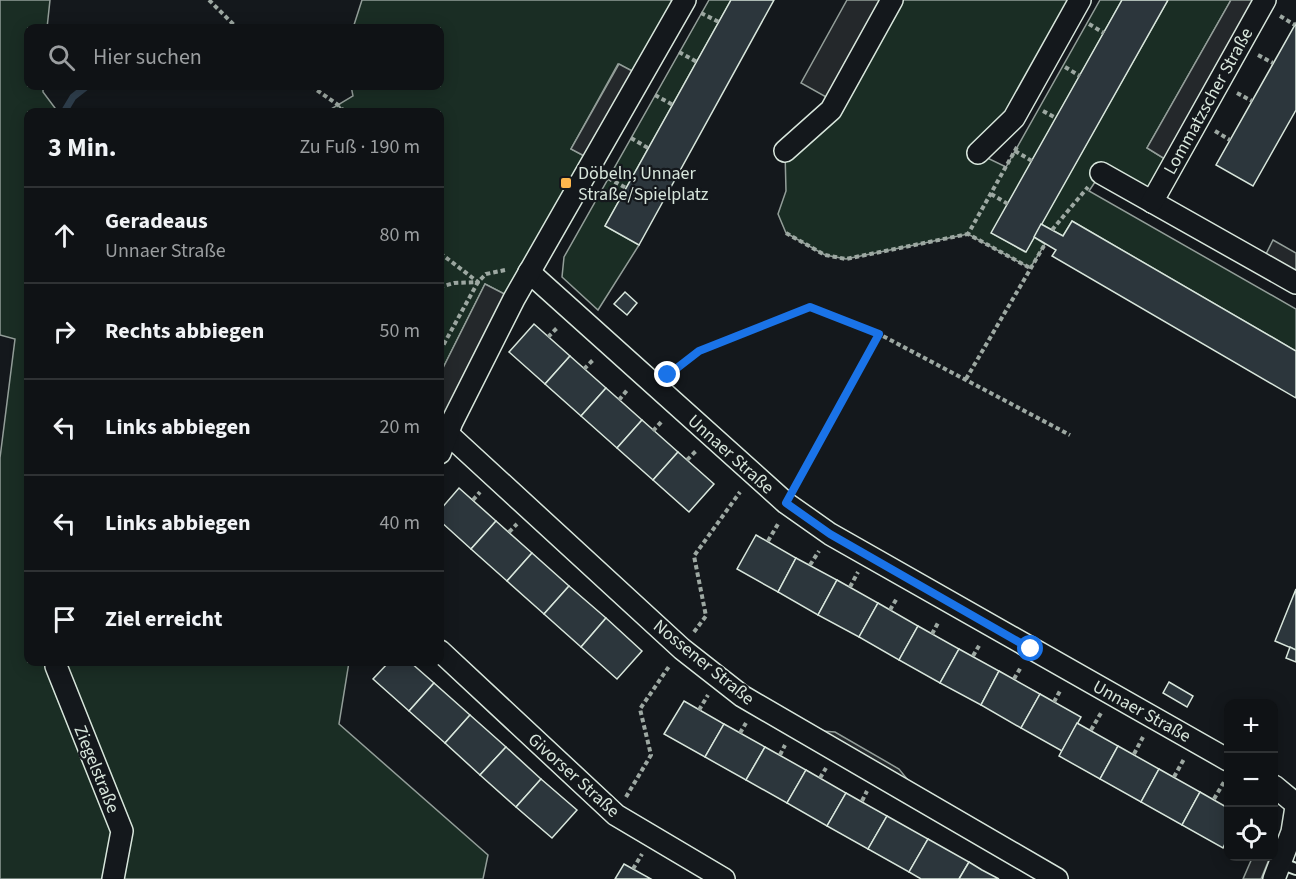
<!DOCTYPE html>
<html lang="de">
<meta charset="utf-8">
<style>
:root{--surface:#0f1215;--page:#181b1e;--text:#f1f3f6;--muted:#9b9ea0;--line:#2f3234}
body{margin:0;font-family:"Source Sans 3",sans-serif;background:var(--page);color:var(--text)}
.controls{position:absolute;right:18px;bottom:18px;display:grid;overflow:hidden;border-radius:12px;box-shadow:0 3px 15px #0003}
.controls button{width:54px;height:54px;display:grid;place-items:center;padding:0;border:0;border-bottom:2px solid var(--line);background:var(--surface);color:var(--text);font:30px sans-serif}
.stop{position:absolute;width:18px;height:18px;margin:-14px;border:4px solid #1a73e8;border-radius:50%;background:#fff}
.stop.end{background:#1a73e8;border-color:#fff;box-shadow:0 2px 6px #0008}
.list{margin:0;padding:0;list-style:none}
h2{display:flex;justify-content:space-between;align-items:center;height:78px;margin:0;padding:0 24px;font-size:26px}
h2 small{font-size:20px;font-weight:400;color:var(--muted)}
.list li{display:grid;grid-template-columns:39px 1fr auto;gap:18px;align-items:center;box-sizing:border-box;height:96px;padding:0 24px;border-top:2px solid var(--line)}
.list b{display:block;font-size:22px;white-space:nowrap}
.list p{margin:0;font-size:20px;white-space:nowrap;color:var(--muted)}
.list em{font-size:20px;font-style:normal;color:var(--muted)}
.icon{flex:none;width:33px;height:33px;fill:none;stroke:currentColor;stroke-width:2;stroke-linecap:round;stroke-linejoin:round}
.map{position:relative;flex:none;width:1296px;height:879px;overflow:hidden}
.search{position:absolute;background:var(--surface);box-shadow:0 3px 15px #0003;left:24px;top:24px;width:420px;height:66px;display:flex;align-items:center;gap:15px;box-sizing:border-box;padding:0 21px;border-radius:12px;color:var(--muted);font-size:22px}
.panel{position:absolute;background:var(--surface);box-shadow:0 3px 15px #0003;left:24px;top:108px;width:420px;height:558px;border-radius:12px}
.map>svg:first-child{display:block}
.green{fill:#1a2d24;stroke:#939e99;stroke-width:1.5}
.parking{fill:#24282b;stroke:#939e99;stroke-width:1.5}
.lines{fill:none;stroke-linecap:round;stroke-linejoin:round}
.stream{stroke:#2f3f4d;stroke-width:7}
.building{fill:#2c363c;stroke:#d8e6dc;stroke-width:1.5}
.lane-casing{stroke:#d8e6dc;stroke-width:14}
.street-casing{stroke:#d8e6dc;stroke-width:24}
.path{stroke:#9da8a2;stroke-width:4;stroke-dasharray:4.5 3;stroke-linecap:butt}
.lane{stroke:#14181c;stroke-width:10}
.street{stroke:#14181c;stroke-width:21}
.route{stroke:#1a73e8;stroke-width:8}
.poi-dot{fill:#ffb74d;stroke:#14181c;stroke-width:2}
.labels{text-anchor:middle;stroke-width:4.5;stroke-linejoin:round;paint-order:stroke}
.street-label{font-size:18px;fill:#d8e6dc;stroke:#14181c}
.poi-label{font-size:18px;fill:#d8e6dc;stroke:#14181c;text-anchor:start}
</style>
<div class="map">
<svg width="1296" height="879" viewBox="0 0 1296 879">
<rect width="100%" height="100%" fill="#14181c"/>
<g class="green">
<polygon points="0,0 50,0 47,28 28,28 28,86 43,86 43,92 58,112 28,112 28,662 349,662 339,724 488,855 483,879 0,879 0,458 15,339 0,335"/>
<polygon points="362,0 670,0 675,3 636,73 618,64 571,149 588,158 506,295 485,284 440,374 440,112 326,112 353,96 351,86 440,86 440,28 353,28"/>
<polygon points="709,0 731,0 605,226 639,245 598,310 562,277 564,257"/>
<polygon points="892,0 1080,0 979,154 1006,167 1100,0 1122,0 992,233 1025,252 1034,237 1045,244 1030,268 968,234 846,259 825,255 786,233 778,214 786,191 785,151 831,110"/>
<polygon points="1168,0 1231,0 1147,148 1173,164 1152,202 1101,173 1089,191 1296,309 1296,351 1072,221 1063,236 1041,224"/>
</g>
<g class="parking">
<polygon points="847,0 892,0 835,102 801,83"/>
<polygon points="1231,0 1265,0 1173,164 1147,148"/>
<polygon points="619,64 636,73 588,158 571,149"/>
<polygon points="1273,240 1296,253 1296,276 1264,258"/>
<polygon points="485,284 514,299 452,422 440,417 440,374"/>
<polygon points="808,730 835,732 899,769 916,790"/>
<polygon points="1253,856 1270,857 1261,879 1243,879"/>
</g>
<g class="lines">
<polyline class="stream" points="64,112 73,97 87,86"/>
</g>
<g class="building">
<polygon points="731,0 774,0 639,245 605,226"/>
<polygon points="1122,0 1168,0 1026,252 991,233"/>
<polygon points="1296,23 1296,110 1253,186 1216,165"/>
<polygon points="1072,221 1296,351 1296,398 1052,256 1056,250 1034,237 1041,224 1063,236"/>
<polygon points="625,292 637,303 627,315 614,304"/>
<polygon points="534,324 570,356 545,384 509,352"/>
<polygon points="570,356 606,388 581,416 545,384"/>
<polygon points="606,388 642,420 617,448 581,416"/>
<polygon points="642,420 678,452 653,480 617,448"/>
<polygon points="678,452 714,484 689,512 653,480"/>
<polygon points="459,488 496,521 471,549 440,521 440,510"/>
<polygon points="496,521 532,553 507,581 471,549"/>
<polygon points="756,535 796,558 778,592 737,569"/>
<polygon points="532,553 569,586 544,614 507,581"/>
<polygon points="796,558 837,580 818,615 778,592"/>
<polygon points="837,580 878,603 859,637 818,615"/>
<polygon points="569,586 606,618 581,647 544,614"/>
<polygon points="1296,589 1296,650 1275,641"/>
<polygon points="878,603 918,626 899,660 859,637"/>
<polygon points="606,618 642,651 617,679 581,647"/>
<polygon points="918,626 959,649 940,683 899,660"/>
<polygon points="1290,647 1296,650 1296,662 1286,658"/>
<polygon points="959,649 999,671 981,705 940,683"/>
<polygon points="389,662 410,662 434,683 409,711 373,679"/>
<polygon points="999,671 1040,694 1021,728 981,705"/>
<polygon points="1169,682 1193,696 1187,707 1163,693"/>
<polygon points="434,683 470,715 445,743 409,711"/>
<polygon points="1040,694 1081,717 1062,751 1021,728"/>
<polygon points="684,701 724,724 705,757 664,734"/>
<polygon points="470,715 506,747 480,775 445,743"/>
<polygon points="1077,723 1118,746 1100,779 1059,756"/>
<polygon points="724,724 765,747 746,780 705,757"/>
<polygon points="1118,746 1159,769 1141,802 1100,779"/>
<polygon points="506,747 541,779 516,807 480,775"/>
<polygon points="765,747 806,770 787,803 746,780"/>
<polygon points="1159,769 1200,792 1182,825 1141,802"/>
<polygon points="806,770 846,793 827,826 787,803"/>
<polygon points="541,779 577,810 552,838 516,807"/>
<polygon points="1200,792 1228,808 1228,837 1223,848 1182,825"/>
<polygon points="846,793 887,816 868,849 827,826"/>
<polygon points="887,816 928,839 909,872 868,849"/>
<polygon points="928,839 969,862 959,879 921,879 909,872"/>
<polygon points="969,862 982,870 999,879 959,879"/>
<polygon points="624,864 651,879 615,879"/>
</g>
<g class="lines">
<defs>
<polyline id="lane" points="1280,863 1296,869"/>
<g id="street">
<polyline points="785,151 831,110 892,0"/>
<polyline points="978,153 1014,118 1080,0"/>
<polyline points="1101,173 1296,283"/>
<polyline points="1152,202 1265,0"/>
<polyline points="529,272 786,503 830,534 867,555 1228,760"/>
<polyline points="448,434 682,649 742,696 1057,879"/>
<polyline points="440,453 452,422 514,299 685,0"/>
<polyline points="440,651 616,815 724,879"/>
<polyline points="57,662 56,666 122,831 113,879"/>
<polyline points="1274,786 1296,804"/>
<polyline points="1274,879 1292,832 1296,807"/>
</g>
</defs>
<use href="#lane" class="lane-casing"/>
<use href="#street" class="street-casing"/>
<g class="path">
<polyline points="209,0 237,28"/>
<polyline points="701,13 719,22"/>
<polyline points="1280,16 1295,25"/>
<polyline points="1089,24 1104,33"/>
<polyline points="679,52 697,62"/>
<polyline points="1258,55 1273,63"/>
<polyline points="1065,67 1080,76"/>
<polyline points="311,86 341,107 343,112"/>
<polyline points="1237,93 1252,101"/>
<polyline points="655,95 673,105"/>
<polyline points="1043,111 1056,118"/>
<polyline points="333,112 341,107"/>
<polyline points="1215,131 1230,140"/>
<polyline points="631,138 648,148"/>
<polyline points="1017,147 968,234 1030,268"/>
<polyline points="1015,151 1032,161"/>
<polyline points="608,178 626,188"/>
<polyline points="991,194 1008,204"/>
<polyline points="1052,230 1088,187"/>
<polyline points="786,233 825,255 846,259 968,234"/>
<polyline points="440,253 478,282 454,283 440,287"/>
<polyline points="548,337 558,327"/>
<polyline points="440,351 478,282 486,274 505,270"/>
<polyline points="584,369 594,359"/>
<polyline points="672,372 699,351 810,307 879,334 1070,435"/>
<polyline points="966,379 1045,244"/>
<polyline points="619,400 628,389"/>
<polyline points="653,431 663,420"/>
<polyline points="687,460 697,450"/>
<polyline points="796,484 879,334"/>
<polyline points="473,500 480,492"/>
<polyline points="509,532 517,524"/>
<polyline points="768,541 778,524"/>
<polyline points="810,565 819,551"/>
<polyline points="850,587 858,572"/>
<polyline points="890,610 897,598"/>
<polyline points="694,632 706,616 694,556 740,492"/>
<polyline points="932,634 939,621"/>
<polyline points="973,656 980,644"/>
<polyline points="412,663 413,662"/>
<polyline points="1014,679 1021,667"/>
<polyline points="1054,702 1061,689"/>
<polyline points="699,710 708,695"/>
<polyline points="1091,730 1101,713"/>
<polyline points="740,733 746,723"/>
<polyline points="1134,754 1143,737"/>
<polyline points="780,755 785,745"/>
<polyline points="1174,777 1184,759"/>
<polyline points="820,778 826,768"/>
<polyline points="626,797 651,755 640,709 670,665"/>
<polyline points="1214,799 1224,782"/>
<polyline points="862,801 867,791"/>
<polyline points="633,869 642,854"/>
</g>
<use href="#lane" class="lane"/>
<use href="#street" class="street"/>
</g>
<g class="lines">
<polyline class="route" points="668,375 699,351 810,307 879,334 786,503 830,534 1031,649"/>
</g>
<rect class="poi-dot" x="560" y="177" width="12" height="12" rx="3"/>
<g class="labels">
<g class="street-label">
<text transform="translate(1208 101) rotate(-61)" y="6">Lommatzscher Straße</text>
<text transform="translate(731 454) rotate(42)" y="6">Unnaer Straße</text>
<text transform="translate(704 662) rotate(39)" y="6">Nossener Straße</text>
<text transform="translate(1142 711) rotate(29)" y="6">Unnaer Straße</text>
<text transform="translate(97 769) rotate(68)" y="6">Ziegelstraße</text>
<text transform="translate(574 775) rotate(42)" y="6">Givorser Straße</text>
</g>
<g class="poi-label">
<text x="578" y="179">Döbeln, Unnaer<tspan x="578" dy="21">Straße/Spielplatz</tspan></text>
</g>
</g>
</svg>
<div class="controls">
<button>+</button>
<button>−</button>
<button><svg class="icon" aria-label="locate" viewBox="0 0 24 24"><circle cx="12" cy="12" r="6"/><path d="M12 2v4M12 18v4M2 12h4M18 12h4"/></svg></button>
</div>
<div class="stop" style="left:1031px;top:649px"></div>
<div class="stop end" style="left:668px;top:375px"></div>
<div class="search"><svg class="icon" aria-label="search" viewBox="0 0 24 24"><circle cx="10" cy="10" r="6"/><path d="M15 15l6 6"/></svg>Hier suchen</div>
<section class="panel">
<h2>3 Min.<small>Zu Fuß · 190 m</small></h2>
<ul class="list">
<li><svg class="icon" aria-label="ahead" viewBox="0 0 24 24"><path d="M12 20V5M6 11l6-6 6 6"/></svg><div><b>Geradeaus</b><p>Unnaer Straße</p></div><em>80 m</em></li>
<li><svg class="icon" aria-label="right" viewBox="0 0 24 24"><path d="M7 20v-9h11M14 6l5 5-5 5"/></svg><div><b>Rechts abbiegen</b></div><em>50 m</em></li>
<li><svg class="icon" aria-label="left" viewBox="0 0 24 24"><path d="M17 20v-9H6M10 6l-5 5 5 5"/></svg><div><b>Links abbiegen</b></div><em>20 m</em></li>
<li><svg class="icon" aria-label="left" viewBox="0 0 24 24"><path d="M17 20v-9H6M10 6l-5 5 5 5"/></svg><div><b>Links abbiegen</b></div><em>40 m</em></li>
<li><svg class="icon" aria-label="arrive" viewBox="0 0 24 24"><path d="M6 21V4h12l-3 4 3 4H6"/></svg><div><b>Ziel erreicht</b></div></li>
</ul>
</section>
</div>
